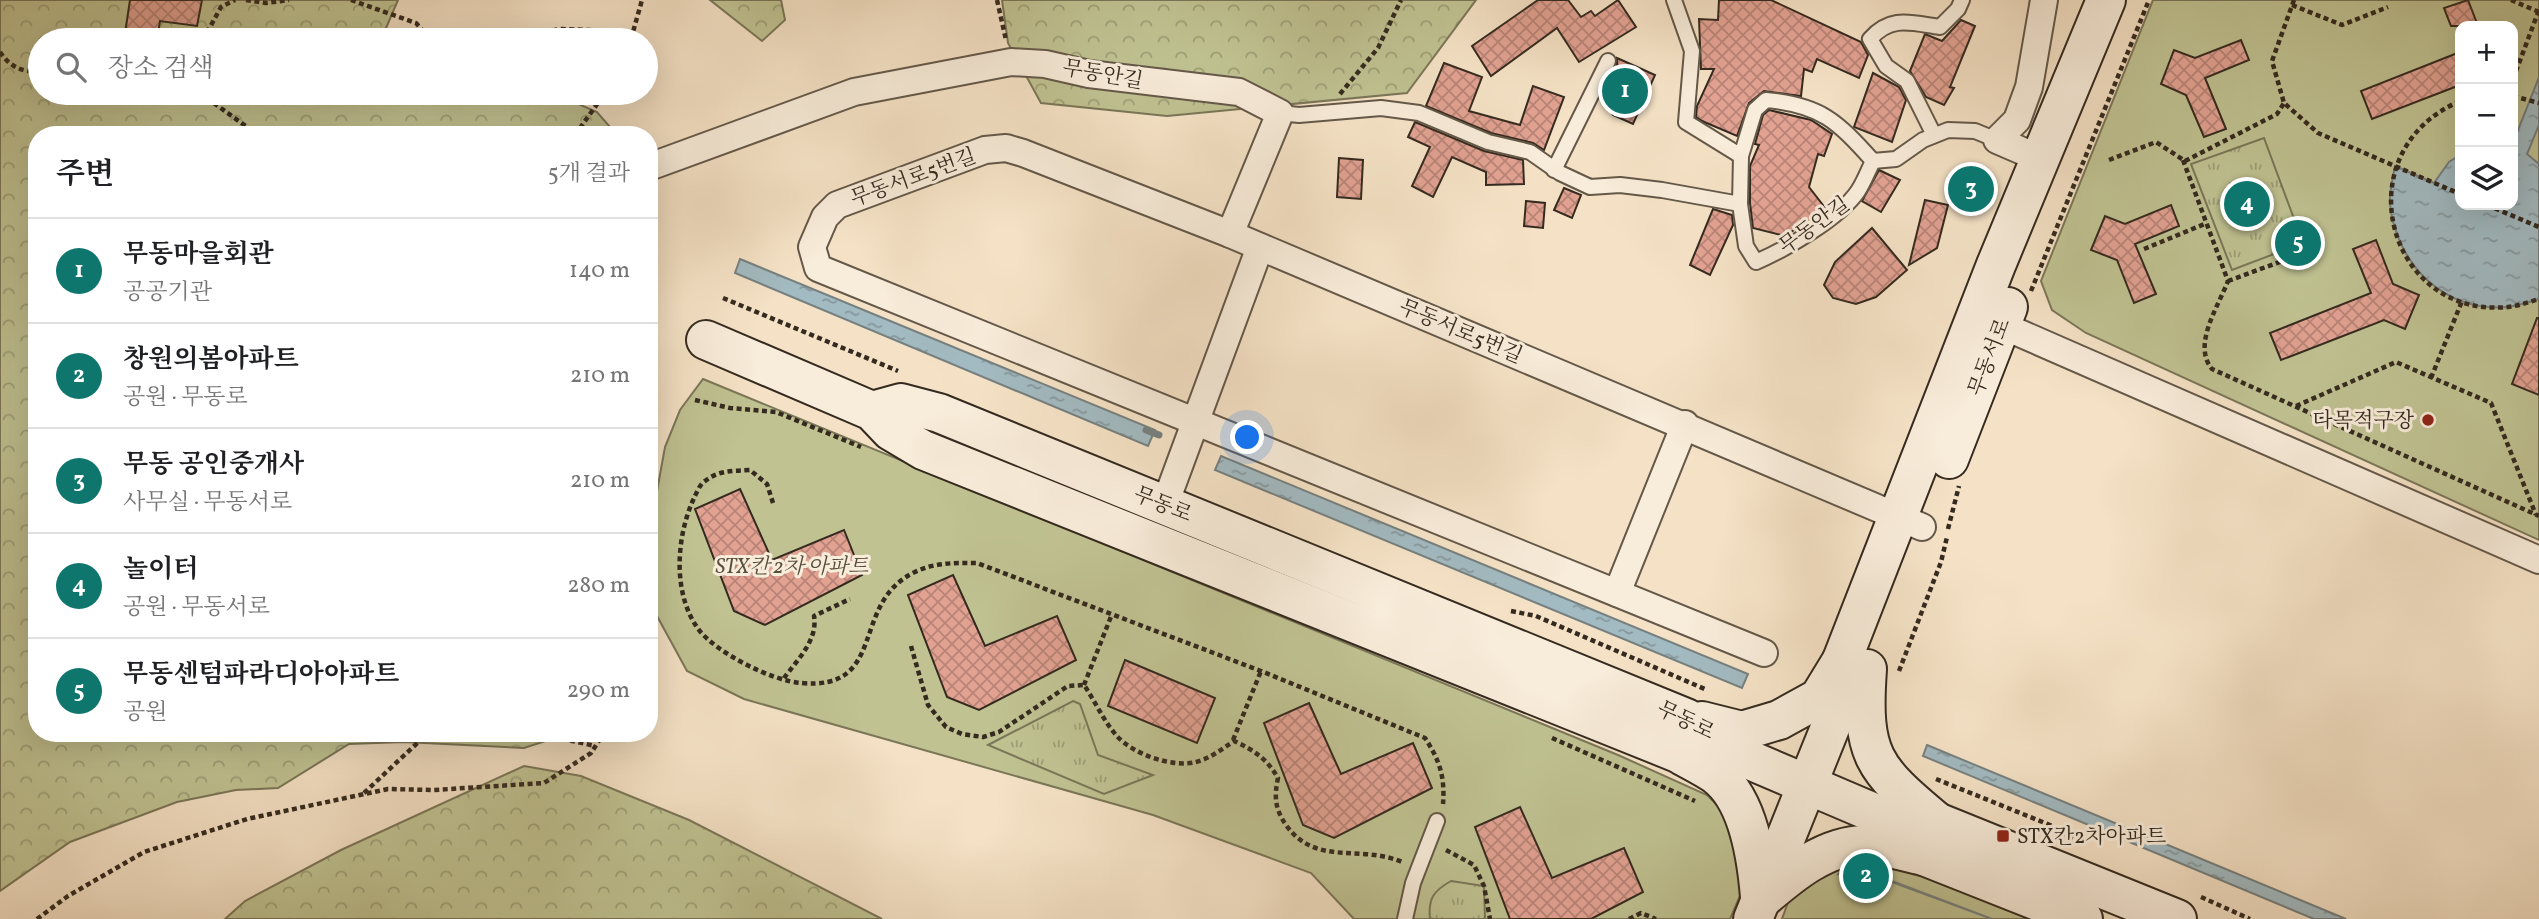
<!DOCTYPE html>
<html lang="ko">
<meta charset="utf-8">
<style>
:root{--surface:#fff;--page:#f6f6f6;--text:#202124;--muted:#757577;--line:#e0e0e0;--accent:#0f766e}
body{margin:0;font-family:Vollkorn,"Noto Serif KR",serif;background:var(--page);color:var(--text)}
.controls{position:absolute;right:21px;top:21px;display:grid;overflow:hidden;border-radius:14px;box-shadow:0 7px 28px #0002}
.controls button{width:63px;height:63px;display:grid;place-items:center;padding:0;border:0;border-bottom:2px solid var(--line);background:var(--surface);color:var(--text);font:35px sans-serif}
.you{position:absolute;left:1248px;top:438px;width:24px;height:24px;margin:-18px;border:5px solid #fff;border-radius:50%;background:#1a73e8;box-shadow:0 0 0 10px #1a73e833}
.badge{display:grid;place-items:center;width:46px;height:46px;border-radius:50%;background:var(--accent);color:#fff;font-size:23px;font-weight:700}
.pin{position:absolute;translate:-50% -50%;border:4px solid #fff;box-shadow:0 2px 7px #0006}
.list{margin:0;padding:0;list-style:none}
h2{display:flex;justify-content:space-between;align-items:center;height:91px;margin:0;padding:0 28px;font-size:30px}
h2 small{font-size:23px;font-weight:400;color:var(--muted)}
.list li{display:grid;grid-template-columns:46px 1fr auto;gap:21px;align-items:center;box-sizing:border-box;height:105px;padding:0 28px;border-top:2px solid var(--line)}
.list b{display:block;font-size:26px;white-space:nowrap}
.list p{margin:0;font-size:23px;white-space:nowrap;color:var(--muted)}
.list em{font-size:23px;font-style:normal;color:var(--muted)}
.icon{flex:none;width:38px;height:38px;fill:none;stroke:currentColor;stroke-width:2;stroke-linecap:round;stroke-linejoin:round}
.map{position:relative;flex:none;width:2539px;height:919px;overflow:hidden}
.search{position:absolute;background:var(--surface);box-shadow:0 7px 28px #0002;left:28px;top:28px;width:630px;height:77px;display:flex;align-items:center;gap:18px;box-sizing:border-box;padding:0 24px;border-radius:38px;color:var(--muted);font-size:26px}
.panel{position:absolute;background:var(--surface);box-shadow:0 7px 28px #0002;left:28px;top:126px;width:630px;height:616px;border-radius:28px}
.map>svg:first-child{display:block}
.green{fill:#c0c292;stroke:#7a7658;stroke-width:2;fill-rule:evenodd}
.forest{fill:url(#forest-crowns);stroke:#7a7658;stroke-width:2}
.park{fill:url(#park-tufts);stroke:#7a7658;stroke-width:2}
.water{fill:url(#water-ripples);stroke:#768080;stroke-width:2}
.lines{fill:none;stroke-linecap:round;stroke-linejoin:round}
.stream{stroke:#768080;stroke-width:7}
.building{fill:url(#building-cross-hatch);stroke:#342a1f;stroke-width:2}
.service-casing{stroke:#645849;stroke-width:18}
.minor-casing{stroke:#645849;stroke-width:30}
.secondary-casing{stroke:#342a1f;stroke-width:42}
.path{stroke:#342a1f;stroke-width:4.5;stroke-dasharray:5 3.5;stroke-linecap:butt}
.service{stroke:#f8ecda;stroke-width:14}
.minor{stroke:#f8ecda;stroke-width:26}
.secondary{stroke:#f8ecda;stroke-width:38}
.poi-dot{fill:#8f2418;stroke:#f8ecda;stroke-width:2.5}
.labels{text-anchor:middle;stroke-width:6;stroke-linejoin:round;paint-order:stroke}
.street-label{font-size:21px;fill:#342a1f;stroke:#f8ecda}
.poi-label{font-size:21px;fill:#342a1f;stroke:#f8ecda;text-anchor:end}
.park-label{font-size:21px;font-style:italic;fill:#57503c;stroke:#f8ecda}
</style>
<div class="map">
<svg width="2539" height="919" viewBox="0 0 2539 919">
<defs>
<pattern id="forest-crowns" width="20" height="18" patternUnits="userSpaceOnUse" patternTransform="scale(1.75)"><rect width="20" height="18" fill="#c0c292"/><path d="M2 6a3 3 0 1 1 6 0M12 15a3 3 0 1 1 6 0" fill="none" stroke="#9d9e77"/></pattern>
<pattern id="park-tufts" width="24" height="20" patternUnits="userSpaceOnUse" patternTransform="scale(1.75)"><rect width="24" height="20" fill="#c0c292"/><path d="M3 7l-1-3M5 7V3M7 7l1-3M15 17l-1-3M17 17v-4M19 17l1-3" fill="none" stroke="#9d9e77"/></pattern>
<pattern id="water-ripples" width="26" height="14" patternUnits="userSpaceOnUse" patternTransform="scale(1.75)"><rect width="26" height="14" fill="#a2bac1"/><path d="M2 4q2-2 4 0t4 0M15 11q2-2 4 0t4 0" fill="none" stroke="#85979c"/></pattern>
<pattern id="building-cross-hatch" width="8" height="8" patternUnits="userSpaceOnUse" patternTransform="scale(1.75)"><rect width="8" height="8" fill="#e2a292"/><path d="M0 0l8 8M0 8l8-8" fill="none" stroke="#b88477"/></pattern>
</defs>
<rect width="100%" height="100%" fill="#f5e2c6"/>
<filter id="stains"><feTurbulence type="fractalNoise" baseFrequency=".00286" numOctaves="4"/><feColorMatrix values="0 0 0 0 .2 0 0 0 0 .09 0 0 0 0 .02 0 0 0 .5 -.17"/></filter>
<radialGradient id="worn" r=".72"><stop offset=".6" stop-color="#630" stop-opacity="0"/><stop offset="1" stop-color="#630" stop-opacity=".3"/></radialGradient>
<g class="green">
<path d="M2153 0H2539V540L2086 333 2052 310 2041 281ZM2460 26H2513V205H2460Z"/>
<polygon points="703,379 1618,755 1707,795 1735,823 1743,889 1730,919 1354,919 1311,873 1153,815 744,699 687,671 657,616 649,587 649,535 665,447 680,410"/>
<polygon points="1876,859 2033,919 1782,919 1792,891 1831,862"/>
</g>
<g class="forest">
<polygon points="0,0 398,0 381,40 40,40 40,93 553,93 597,112 617,135 37,135 37,733 570,733 524,748 404,742 349,744 278,788 236,790 177,802 70,842 0,891"/>
<polygon points="710,0 781,0 785,20 762,41"/>
<polygon points="1002,0 1476,0 1407,93 1167,116 1041,103 1008,43"/>
<polygon points="524,766 581,776 689,820 882,919 225,919 245,901 341,850"/>
</g>
<g class="park">
<polygon points="2264,138 2303,243 2232,270 2191,164"/>
<polygon points="1073,701 1080,704 1098,755 1153,775 1104,794 988,745"/>
<path d="M1451 881 1484 886 1485 919H1430C1428 899 1433 891 1451 881Z"/>
</g>
<g class="water">
<path d="M2539 77V125L2527 154 2539 164V299C2529 302 2518 306 2507 307 2445 313 2396 264 2390 204 2389 192 2393 178 2395 166L2434 183 2449 162 2460 155V205H2513V143Z"/>
<polygon points="740,259 1155,430 1148,446 735,273"/>
<polygon points="1221,456 1748,674 1742,688 1215,470"/>
<polygon points="1927,745 2346,919 2314,919 1923,756"/>
<polygon points="1843,870 1863,870 1992,919 1862,871 1843,871 1837,875"/>
</g>
<g class="lines">
<polyline class="stream" points="1146,430 1159,435"/>
</g>
<g class="building">
<polygon points="130,0 202,0 197,26 160,21 157,40 124,40"/>
<polygon points="1538,0 1568,0 1581,17 1591,11 1595,16 1618,0 1636,27 1579,62 1557,28 1491,76 1472,46"/>
<polygon points="1719,0 1771,0 1861,42 1868,55 1859,78 1817,59 1812,72 1804,69 1801,96 1764,91 1749,103 1737,136 1702,121 1696,117 1697,106 1714,69 1701,69 1699,19 1718,20"/>
<polygon points="2468,0 2478,26 2451,26 2444,8"/>
<polygon points="1961,20 1975,26 1950,87 1954,88 1944,105 1926,97 1910,71 1925,34 1942,41"/>
<polygon points="2241,40 2249,60 2205,78 2226,129 2204,137 2186,95 2161,84 2174,50 2195,58"/>
<polygon points="2460,52 2460,85 2372,119 2361,91"/>
<polygon points="1617,58 1655,75 1633,124 1613,115 1601,96 1617,65"/>
<polygon points="1444,63 1482,77 1469,111 1520,125 1533,86 1564,97 1544,150 1533,143 1491,133 1426,106"/>
<polygon points="1873,73 1899,87 1906,100 1892,142 1854,127"/>
<polygon points="1769,110 1811,120 1832,134 1824,156 1818,154 1809,187 1826,209 1785,236 1753,228 1750,203 1750,166 1759,145 1755,144 1763,115"/>
<polygon points="1415,122 1484,151 1523,160 1524,184 1486,185 1486,172 1452,157 1433,197 1412,186 1430,147 1408,137"/>
<polygon points="1339,158 1363,160 1361,199 1337,197"/>
<polygon points="1965,167 1990,178 1978,209 1953,199"/>
<polygon points="1879,170 1900,180 1881,212 1862,201"/>
<polygon points="1564,188 1581,195 1572,218 1554,210"/>
<polygon points="1925,200 1948,205 1937,248 1909,265"/>
<polygon points="1526,201 1545,203 1543,228 1524,226"/>
<polygon points="2171,205 2179,226 2135,244 2156,294 2134,303 2117,260 2091,250 2105,216 2125,224"/>
<polygon points="1713,209 1732,215 1733,225 1710,275 1690,265"/>
<polygon points="1872,228 1907,270 1876,297 1856,304 1833,298 1824,285 1835,262"/>
<polygon points="2376,240 2393,284 2419,295 2405,329 2384,320 2281,360 2270,333 2371,293 2353,249"/>
<polygon points="2537,318 2539,318 2539,395 2512,384"/>
<polygon points="740,489 772,560 844,530 862,575 765,625 734,611 695,509"/>
<polygon points="953,575 985,646 1057,616 1076,660 979,710 947,697 908,595"/>
<polygon points="1125,660 1215,698 1197,743 1108,706"/>
<polygon points="1309,703 1341,774 1413,743 1432,788 1334,838 1303,825 1264,723"/>
<polygon points="1520,807 1552,878 1624,848 1643,892 1591,919 1510,919 1475,827"/>
</g>
<g class="lines">
<defs>
<g id="service">
<polyline points="1674,0 1692,51 1686,122 1741,156"/>
<path d="M1280 113 1299 115 1381 108 1419 113 1488 142 1530 152 1560 173 1590 187 1620 185 1662 190 1740 204 1746 246 1756 262C1786 249 1840 218 1858 191 1864 182 1868 171 1873 161 1837 121 1821 105 1766 100L1755 110 1741 156 1740 204"/>
<path d="M1934 135 1907 81 1886 66 1870 39C1891 15 1911 23 1940 27L1958 9 1962 0"/>
<polyline points="1873,161 1896,159 1923,140 1948,130 1975,131 1997,140"/>
<polyline points="1554,170 1608,61"/>
<polyline points="1405,919 1413,883 1437,821"/>
</g>
<g id="minor">
<polyline points="2041,159 1997,140 2017,120 2029,87 2044,0"/>
<polyline points="649,167 854,92 1011,62 1045,64 1089,74 1239,92 1280,113 1230,234"/>
<polyline points="2001,325 2539,560"/>
<polyline points="1165,504 1260,247"/>
<polyline points="1617,593 1685,424"/>
<polyline points="1764,653 818,268 812,247 825,217 837,205 985,150 1006,148 1023,153 1230,234 1922,527"/>
</g>
<g id="secondary">
<polyline points="706,340 872,411 891,431 923,450 1678,753 1719,759 1738,755"/>
<polyline points="872,411 901,403 939,413 1686,718 1728,742 1738,755 1886,818 1937,822 2177,919"/>
<polyline points="1949,459 2008,307"/>
<path d="M1867 669C1861 755 1872 768 1937 822"/>
<polyline points="1702,721 1742,731 1779,720 1819,698 1841,662"/>
<path d="M1683 756C1694 762 1706 768 1716 775 1749 800 1757 860 1760 897"/>
<polyline points="1886,818 1911,847 1924,856 2083,919"/>
<path d="M1762 899C1791 874 1825 845 1866 845 1884 844 1906 853 1924 856"/>
<polyline points="1753,919 1838,708 1836,690 1842,660 1996,265 2106,0"/>
</g>
</defs>
<use href="#service" class="service-casing"/>
<use href="#minor" class="minor-casing"/>
<use href="#secondary" class="secondary-casing"/>
<g class="path">
<polyline points="246,0 266,3 289,0"/>
<polyline points="351,0 416,23 431,40"/>
<polyline points="997,0 1006,40"/>
<polyline points="2294,0 2272,61 2284,103 2318,133 2460,194"/>
<polyline points="2511,0 2539,12"/>
<polyline points="2292,5 2342,25 2388,7"/>
<polyline points="631,39 642,0"/>
<polyline points="203,40 221,7 235,0"/>
<polyline points="511,40 559,29 590,30 631,39"/>
<path d="M0 52C10 67 22 72 40 72"/>
<polyline points="2513,79 2539,10"/>
<polyline points="200,93 258,135"/>
<polyline points="1340,94 1378,48 1401,0"/>
<polyline points="2513,96 2539,103"/>
<path d="M2460 101C2342 152 2387 319 2508 307 2518 306 2529 302 2539 299"/>
<polyline points="575,135 605,93"/>
<polyline points="2109,160 2156,142 2185,161 2277,114 2284,103"/>
<path d="M2183 160 2228 281C2218 307 2192 345 2212 369L2539 516"/>
<polyline points="2487,205 2539,227"/>
<polyline points="2144,249 2207,223"/>
<polyline points="2228,281 2293,257"/>
<polyline points="2031,291 2149,0"/>
<polyline points="723,298 898,371"/>
<polyline points="2431,378 2462,301"/>
<polyline points="695,400 730,408 776,412 861,447"/>
<polyline points="2296,406 2396,362 2491,403 2536,515"/>
<path d="M773 503 767 484 750 470C733 471 719 470 705 481 700 484 697 492 694 498 676 537 672 594 699 630 717 653 772 681 801 683 889 691 849 603 915 572 935 562 956 563 977 563L1261 671 1425 738C1440 761 1445 777 1443 804"/>
<polyline points="1948,529 1959,486"/>
<polyline points="1511,611 1536,616 1707,690"/>
<path d="M911 646 928 705 946 727 962 734 983 737 999 732 1068 686 1084 685C1095 701 1103 720 1116 735 1132 754 1172 768 1196 762 1211 758 1222 749 1234 741 1254 750 1267 759 1278 778 1274 797 1275 809 1286 825 1316 867 1359 844 1402 862"/>
<polyline points="1899,671 1941,562 1947,537"/>
<path d="M784 678C798 659 818 640 814 616L850 599"/>
<polyline points="1084,685 1112,614"/>
<polyline points="537,733 595,746"/>
<polyline points="1552,738 1695,801"/>
<polyline points="1233,740 1261,671"/>
<polyline points="1936,779 2050,825 2081,844"/>
<polyline points="364,793 428,733"/>
<polyline points="1446,850 1474,865 1484,886 1490,919"/>
<polyline points="2201,897 2250,919"/>
<polyline points="37,919 68,896 144,852 247,819 388,789 434,790 544,783 591,753 604,733"/>
<polyline points="1629,919 1641,913 1656,919"/>
</g>
<use href="#service" class="service"/>
<use href="#minor" class="minor"/>
<use href="#secondary" class="secondary"/>
</g>
<g class="poi-dot">
<circle cx="2428" cy="420" r="7"/>
<rect x="1996" y="829" width="14" height="14" rx="3.5"/>
</g>
<g class="labels">
<g class="street-label">
<text transform="translate(1103 74) rotate(10)" y="7">무동안길</text>
<text transform="translate(913 177) rotate(-20)" y="7">무동서로5번길</text>
<text transform="translate(1814 225) rotate(-36)" y="7">무동안길</text>
<text transform="translate(1461 331) rotate(23)" y="7">무동서로5번길</text>
<text transform="translate(1989 357) rotate(-69)" y="7">무동서로</text>
<text transform="translate(1163 504) rotate(22)" y="7">무동로</text>
<text transform="translate(1686 720) rotate(26)" y="7">무동로</text>
</g>
<g class="poi-label">
<text x="2414" y="427">다목적구장</text>
<text x="2017" y="843" text-anchor="start">STX칸2차아파트</text>
</g>
<g class="park-label">
<text x="792" y="573">STX칸 2차 아파트</text>
</g>
</g>
<rect width="100%" height="100%" filter="url(#stains)"/>
<rect width="100%" height="100%" fill="url(#worn)"/>
</svg>
<div class="controls">
<button>+</button>
<button>−</button>
<button><svg class="icon" aria-label="layers" viewBox="0 0 24 24"><path d="M12 4l9 5-9 5-9-5zM3 14l9 5 9-5"/></svg></button>
</div>
<div class="you"></div>
<div class="pin badge" style="left:1625px;top:91px">1</div>
<div class="pin badge" style="left:1866px;top:876px">2</div>
<div class="pin badge" style="left:1971px;top:189px">3</div>
<div class="pin badge" style="left:2247px;top:204px">4</div>
<div class="pin badge" style="left:2298px;top:243px">5</div>
<div class="search"><svg class="icon" aria-label="search" viewBox="0 0 24 24"><circle cx="10" cy="10" r="6"/><path d="M15 15l6 6"/></svg>장소 검색</div>
<section class="panel">
<h2>주변<small>5개 결과</small></h2>
<ul class="list">
<li><span class="badge">1</span><div><b>무동마을회관</b><p>공공기관</p></div><em>140 m</em></li>
<li><span class="badge">2</span><div><b>창원의봄아파트</b><p>공원 · 무동로</p></div><em>210 m</em></li>
<li><span class="badge">3</span><div><b>무동 공인중개사</b><p>사무실 · 무동서로</p></div><em>210 m</em></li>
<li><span class="badge">4</span><div><b>놀이터</b><p>공원 · 무동서로</p></div><em>280 m</em></li>
<li><span class="badge">5</span><div><b>무동센텀파라디아아파트</b><p>공원</p></div><em>290 m</em></li>
</ul>
</section>
</div>
